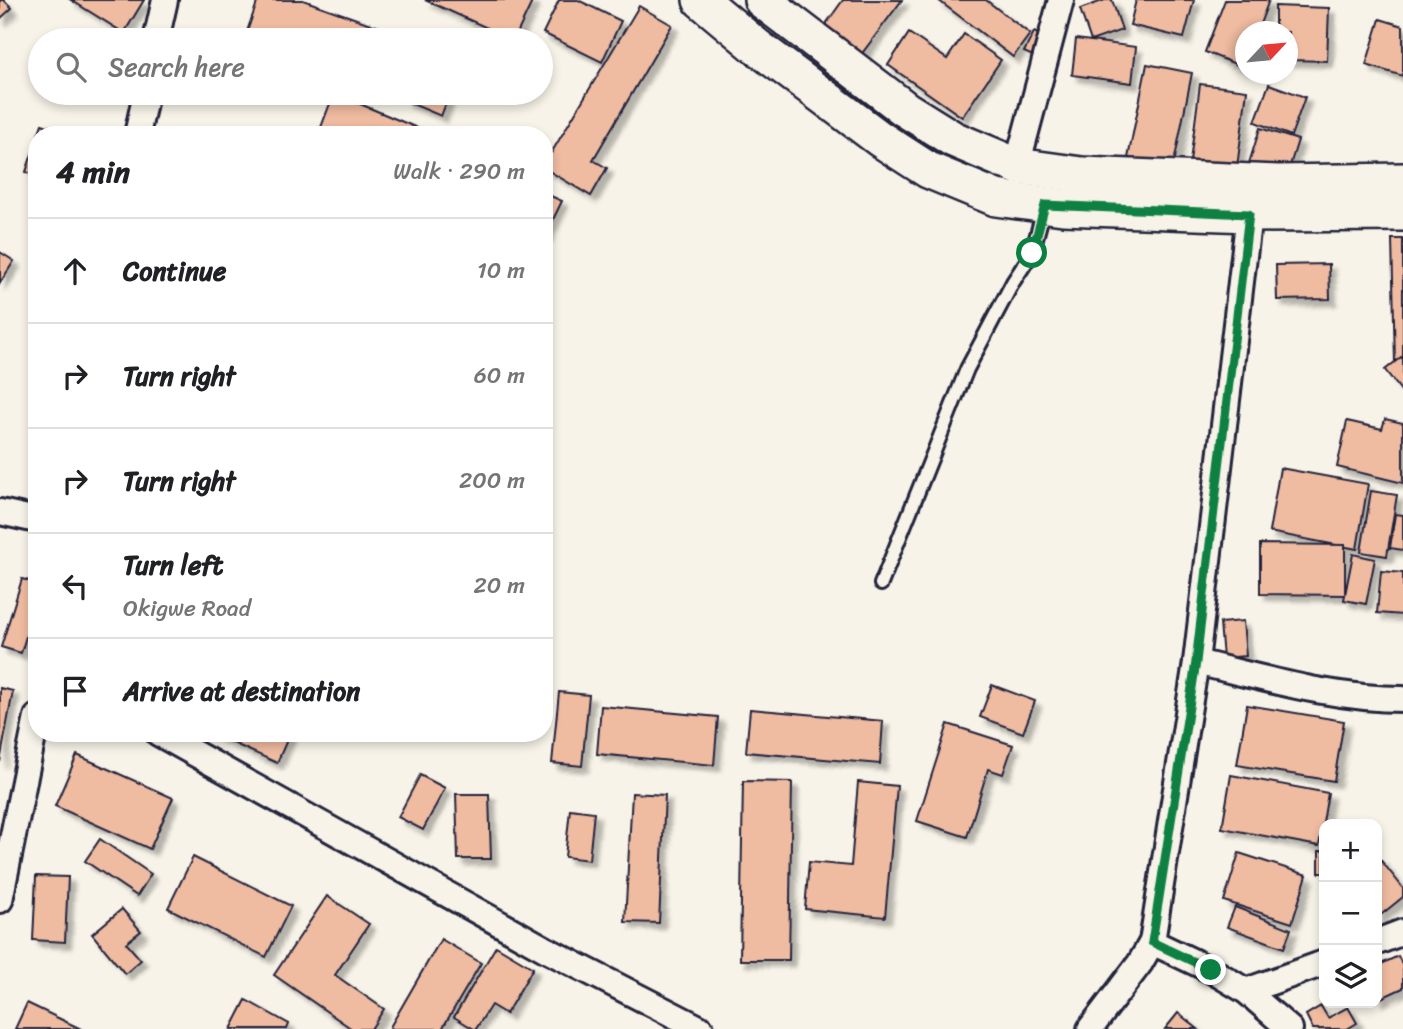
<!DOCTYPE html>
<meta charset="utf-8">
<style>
:root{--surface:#fff;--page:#f2f2f2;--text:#202124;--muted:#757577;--line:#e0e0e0}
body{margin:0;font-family:Sriracha,sans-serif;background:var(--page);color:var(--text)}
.controls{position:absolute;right:21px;bottom:21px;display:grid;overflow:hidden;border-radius:14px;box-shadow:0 4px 10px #0003}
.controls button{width:63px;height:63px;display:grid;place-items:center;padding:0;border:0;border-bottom:2px solid var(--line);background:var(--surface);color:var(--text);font:35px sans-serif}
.compass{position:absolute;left:1235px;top:21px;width:63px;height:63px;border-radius:50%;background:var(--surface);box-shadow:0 4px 10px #0003;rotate:64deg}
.stop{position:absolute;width:21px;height:21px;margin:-16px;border:5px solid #0b8043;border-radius:50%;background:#fff}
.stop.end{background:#0b8043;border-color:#fff;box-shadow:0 2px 7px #0008}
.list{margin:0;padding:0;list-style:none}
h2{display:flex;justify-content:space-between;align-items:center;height:91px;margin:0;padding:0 28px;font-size:30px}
h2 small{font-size:23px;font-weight:400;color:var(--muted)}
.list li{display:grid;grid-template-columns:46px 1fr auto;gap:21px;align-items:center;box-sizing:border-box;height:105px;padding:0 28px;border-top:2px solid var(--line)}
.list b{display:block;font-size:26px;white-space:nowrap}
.list p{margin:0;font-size:23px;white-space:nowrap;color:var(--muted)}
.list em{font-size:23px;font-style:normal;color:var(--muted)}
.icon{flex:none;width:38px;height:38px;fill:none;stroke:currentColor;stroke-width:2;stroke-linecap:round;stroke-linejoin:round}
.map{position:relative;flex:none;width:1403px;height:1029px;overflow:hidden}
.search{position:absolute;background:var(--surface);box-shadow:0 4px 10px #0003;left:28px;top:28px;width:525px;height:77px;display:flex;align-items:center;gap:18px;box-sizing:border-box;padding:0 24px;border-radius:38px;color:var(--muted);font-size:26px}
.panel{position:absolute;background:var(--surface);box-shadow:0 4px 10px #0003;left:28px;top:126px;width:525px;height:616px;border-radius:28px}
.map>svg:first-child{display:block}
.building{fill:#efbba1;stroke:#22223b;stroke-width:2;filter:url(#shadow)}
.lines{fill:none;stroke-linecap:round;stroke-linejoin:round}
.lane-casing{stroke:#22223b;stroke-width:18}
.street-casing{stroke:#22223b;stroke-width:30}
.secondary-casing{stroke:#22223b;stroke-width:40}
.lane{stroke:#f7f3e8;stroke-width:12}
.street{stroke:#f7f3e8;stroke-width:24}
.secondary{stroke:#f7f3e8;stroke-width:35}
.route{stroke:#0b8043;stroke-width:9}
</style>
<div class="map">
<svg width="1403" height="1029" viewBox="0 0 1403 1029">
<defs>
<filter id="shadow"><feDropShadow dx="6" dy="6" stdDeviation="2" flood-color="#0004"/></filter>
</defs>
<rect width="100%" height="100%" fill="#f7f3e8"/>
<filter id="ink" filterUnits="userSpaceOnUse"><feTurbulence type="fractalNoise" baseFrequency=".0143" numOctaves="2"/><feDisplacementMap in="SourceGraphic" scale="14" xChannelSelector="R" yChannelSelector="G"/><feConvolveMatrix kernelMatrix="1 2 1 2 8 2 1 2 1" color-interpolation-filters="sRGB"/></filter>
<g filter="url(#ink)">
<g class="building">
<polygon points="0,0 4,0 12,8 0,19"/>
<polygon points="71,0 144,0 124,33"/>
<polygon points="258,0 303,0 413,39 292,40 282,37 280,40 244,40"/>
<polygon points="425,0 533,0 514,40"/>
<polygon points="559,0 578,0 621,21 602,62 543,33"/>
<polygon points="843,0 902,0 860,56 823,28"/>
<polygon points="938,0 986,0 1030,34 1013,57"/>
<polygon points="1105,0 1112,0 1122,30 1091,41 1080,9"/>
<polygon points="1136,0 1194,0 1184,38 1130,25"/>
<polygon points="1225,0 1269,0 1257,32 1246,32 1243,67 1205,52"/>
<polygon points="639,6 672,25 593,160 607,168 591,196 544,168 544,165"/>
<polygon points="1275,6 1329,8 1327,61 1288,60 1288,32 1275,32"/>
<polygon points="1380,19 1403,26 1403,76 1366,65"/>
<polygon points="1034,32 1047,38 1037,58 1024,52"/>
<polygon points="909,33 947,59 964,34 1001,60 962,117 888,65"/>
<polygon points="1076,39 1136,47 1132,83 1072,75"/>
<polygon points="1147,64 1192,73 1173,168 1128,158"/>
<polygon points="1200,84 1247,90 1235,183 1188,177"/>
<polygon points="1269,84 1305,97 1291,136 1255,122"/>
<polygon points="334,93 434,135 332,135 320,130"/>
<polygon points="408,93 450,93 441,116 405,101"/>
<polygon points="42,124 74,135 38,135"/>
<polygon points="1260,128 1298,140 1282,191 1244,179"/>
<polygon points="37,139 37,176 26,172"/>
<polygon points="544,193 562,201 544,238"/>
<polygon points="1392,239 1403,239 1403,363 1395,363"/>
<polygon points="0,252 14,261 0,283"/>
<polygon points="1329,264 1330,299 1277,300 1276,265"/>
<polygon points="1401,357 1403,359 1403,393 1385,370"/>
<polygon points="1385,419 1403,423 1403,483 1337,467 1347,421 1382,429"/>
<polygon points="1280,468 1368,484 1357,549 1269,532"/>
<polygon points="1371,491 1397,495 1387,556 1361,552"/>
<polygon points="1395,514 1403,515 1403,550 1390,548"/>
<polygon points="1260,544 1345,545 1345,595 1260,594"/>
<polygon points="1353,554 1375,559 1366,604 1344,600"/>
<polygon points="1381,571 1403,573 1403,615 1377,613"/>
<polygon points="22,579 37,583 37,600 21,653 1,647"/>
<polygon points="1243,621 1246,656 1223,658 1220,623"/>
<polygon points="992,685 1035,701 1023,733 980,717"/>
<polygon points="0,688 13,691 0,762"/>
<polygon points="559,692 589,695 582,766 552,763"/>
<polygon points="1247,705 1344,721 1334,781 1237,765"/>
<polygon points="601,706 718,717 714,765 597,754"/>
<polygon points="750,709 883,721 880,764 746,752"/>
<polygon points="948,724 1013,745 1003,774 988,769 967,837 917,821"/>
<polygon points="211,733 290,733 277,763"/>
<polygon points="77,755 173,798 150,849 55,806"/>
<polygon points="420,775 445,788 423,830 398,817"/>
<polygon points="1231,775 1328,793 1319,846 1222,828"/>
<polygon points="743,781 792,782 789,960 740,960"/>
<polygon points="858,782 897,786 885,917 805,909 809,862 851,866"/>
<polygon points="632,793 665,795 659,923 625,922"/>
<polygon points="456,794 489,794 491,859 458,859"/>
<polygon points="570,809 594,812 589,860 565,857"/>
<polygon points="100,839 151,874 137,896 85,861"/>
<rect x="1319" y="851" width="5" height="22"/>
<polygon points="1239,853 1307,875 1292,923 1224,901"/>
<polygon points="193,857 291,906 266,957 168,908"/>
<polygon points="1380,859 1403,888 1403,897 1377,918 1377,861"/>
<polygon points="36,876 68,877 65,942 33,940"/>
<polygon points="327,896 369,924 335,975 384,1009 371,1029 352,1029 274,975"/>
<polygon points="1235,907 1291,929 1284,948 1227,927"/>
<polygon points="122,909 141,931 126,943 141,960 125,974 92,934"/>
<polygon points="441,939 481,963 442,1029 393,1029 390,1027"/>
<polygon points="496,946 533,968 506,1014 491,1005 476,1029 474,1029 454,1017"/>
<polygon points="1398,956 1403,966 1403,988 1377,1000 1377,966"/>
<polygon points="246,1000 289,1024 287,1029 231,1029"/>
<polygon points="27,1003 81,1029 15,1029"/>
<polygon points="1321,1006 1328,1018 1348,1007 1357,1023 1347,1029 1313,1029 1306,1015"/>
<polygon points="1178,1013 1198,1029 1165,1029"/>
</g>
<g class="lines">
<defs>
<polyline id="lane" points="881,584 967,369 1013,282 1032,253 1045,205"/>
<g id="street">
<polyline points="156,40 165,0"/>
<polyline points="137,135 146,93"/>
<polyline points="1017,166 1061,0"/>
<polyline points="0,512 37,520"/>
<path d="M1196 662C1264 678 1333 699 1403 699"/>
<polyline points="158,733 547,950 701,1029"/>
<polyline points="0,900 37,717"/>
<polyline points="1152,942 1211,970 1246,991 1290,1029"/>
<polyline points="1377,942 1403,932"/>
<polyline points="1246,991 1324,963"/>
<polyline points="1090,1029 1140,963 1152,942 1196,662 1249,214"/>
</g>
<g id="secondary">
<polyline points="701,0 756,46 880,139 928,170 996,198 1063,207 1249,214 1403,213"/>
<polyline points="762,0 905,109 953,139 1017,166 1082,175 1278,183 1403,181"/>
</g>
</defs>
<use href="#lane" class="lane-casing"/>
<use href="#street" class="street-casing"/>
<use href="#secondary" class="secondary-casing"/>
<use href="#lane" class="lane"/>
<use href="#street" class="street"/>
<use href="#secondary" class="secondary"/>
</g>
</g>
<g class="lines" filter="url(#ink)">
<polyline class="route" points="1032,253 1045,205 1249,214 1196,662 1152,942 1211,970"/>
</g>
</svg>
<div class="controls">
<button>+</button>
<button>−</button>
<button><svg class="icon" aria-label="layers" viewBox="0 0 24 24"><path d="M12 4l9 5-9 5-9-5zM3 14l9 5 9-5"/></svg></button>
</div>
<svg class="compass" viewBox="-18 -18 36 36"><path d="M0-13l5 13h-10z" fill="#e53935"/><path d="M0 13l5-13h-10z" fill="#757577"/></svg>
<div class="stop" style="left:1032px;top:253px"></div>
<div class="stop end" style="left:1211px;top:970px"></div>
<div class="search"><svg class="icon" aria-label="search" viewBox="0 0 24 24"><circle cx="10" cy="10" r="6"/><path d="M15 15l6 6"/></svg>Search here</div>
<section class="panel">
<h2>4 min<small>Walk · 290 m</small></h2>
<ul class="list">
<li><svg class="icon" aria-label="ahead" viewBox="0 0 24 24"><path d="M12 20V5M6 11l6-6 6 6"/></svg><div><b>Continue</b></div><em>10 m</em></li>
<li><svg class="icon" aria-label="right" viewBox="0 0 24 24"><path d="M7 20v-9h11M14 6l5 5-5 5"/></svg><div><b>Turn right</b></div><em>60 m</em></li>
<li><svg class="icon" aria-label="right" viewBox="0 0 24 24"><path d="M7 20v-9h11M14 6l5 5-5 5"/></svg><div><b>Turn right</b></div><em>200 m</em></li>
<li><svg class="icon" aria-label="left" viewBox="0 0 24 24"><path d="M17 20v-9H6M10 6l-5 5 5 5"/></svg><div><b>Turn left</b><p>Okigwe Road</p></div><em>20 m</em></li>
<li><svg class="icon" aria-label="arrive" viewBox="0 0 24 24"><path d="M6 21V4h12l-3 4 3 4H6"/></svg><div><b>Arrive at destination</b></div></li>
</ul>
</section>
</div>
